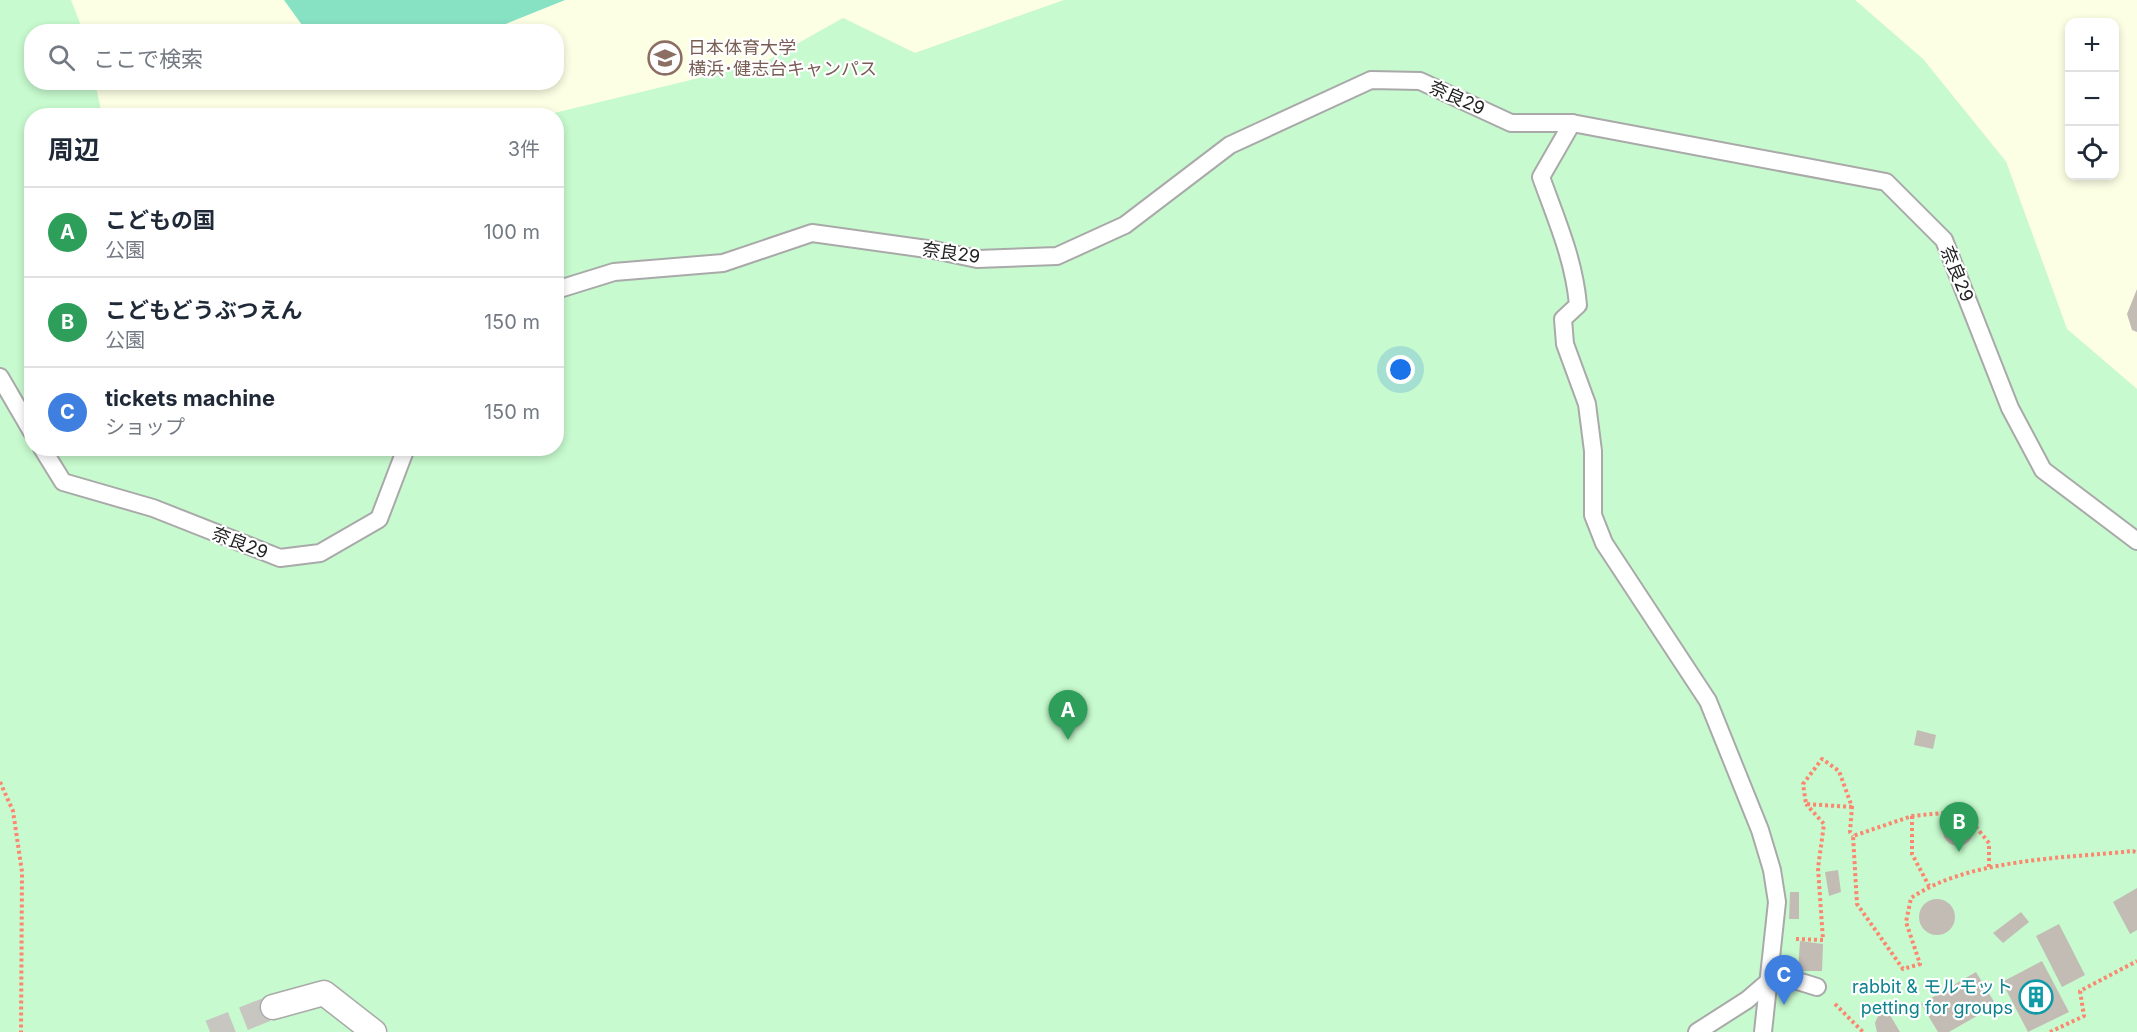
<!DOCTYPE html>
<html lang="ja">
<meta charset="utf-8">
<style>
:root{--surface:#fff;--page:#f2f2f3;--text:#1f2937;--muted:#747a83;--line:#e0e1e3;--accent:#d93025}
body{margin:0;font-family:Inter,"Noto Sans JP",sans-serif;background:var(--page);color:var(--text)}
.controls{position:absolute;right:18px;top:18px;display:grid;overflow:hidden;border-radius:12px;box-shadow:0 3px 9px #0003}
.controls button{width:54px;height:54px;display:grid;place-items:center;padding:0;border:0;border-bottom:2px solid var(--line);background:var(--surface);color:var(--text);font:30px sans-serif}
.you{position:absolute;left:1401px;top:370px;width:21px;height:21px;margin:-15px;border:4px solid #fff;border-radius:50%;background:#1a73e8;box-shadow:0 0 0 9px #1a73e833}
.badge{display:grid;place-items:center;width:39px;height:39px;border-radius:50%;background:var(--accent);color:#fff;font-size:20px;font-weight:700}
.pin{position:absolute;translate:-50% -50px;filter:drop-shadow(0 2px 3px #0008)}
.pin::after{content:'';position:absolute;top:32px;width:21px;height:18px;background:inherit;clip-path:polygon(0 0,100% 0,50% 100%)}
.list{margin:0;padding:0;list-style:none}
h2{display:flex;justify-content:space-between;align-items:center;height:78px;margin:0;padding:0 24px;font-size:26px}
h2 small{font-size:20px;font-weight:400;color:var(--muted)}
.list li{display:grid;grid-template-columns:39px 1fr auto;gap:18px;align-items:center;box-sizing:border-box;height:90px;padding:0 24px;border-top:2px solid var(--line)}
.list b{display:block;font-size:22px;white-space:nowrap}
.list p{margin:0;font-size:20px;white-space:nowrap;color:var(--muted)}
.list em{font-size:20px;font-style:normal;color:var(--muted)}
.icon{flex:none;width:33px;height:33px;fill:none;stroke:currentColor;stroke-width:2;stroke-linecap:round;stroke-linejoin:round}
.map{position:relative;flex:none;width:2137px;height:1032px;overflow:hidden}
.search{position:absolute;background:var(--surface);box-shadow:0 3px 9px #0003;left:24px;top:24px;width:540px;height:66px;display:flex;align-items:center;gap:15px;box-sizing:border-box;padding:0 21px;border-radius:24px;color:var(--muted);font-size:22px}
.panel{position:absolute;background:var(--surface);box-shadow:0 3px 9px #0003;left:24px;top:108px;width:540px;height:348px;border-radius:24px}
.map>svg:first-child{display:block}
.education{fill:#fdffe5;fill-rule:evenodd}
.park{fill:#c7face}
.pitch{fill:#87e1c3}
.building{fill:#c3bcb5}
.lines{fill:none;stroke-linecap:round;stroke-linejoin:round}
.pedestrian-tunnel{stroke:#c8c6c1;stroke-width:24;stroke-dasharray:24 12;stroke-linecap:butt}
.service-casing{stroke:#a9a9a9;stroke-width:20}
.pedestrian-casing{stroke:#a9a9a9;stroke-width:27}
.path{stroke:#fb8770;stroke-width:4;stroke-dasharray:3 3;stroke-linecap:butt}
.service{stroke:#fff;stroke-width:16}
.pedestrian{stroke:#fff;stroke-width:24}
.labels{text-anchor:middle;stroke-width:4.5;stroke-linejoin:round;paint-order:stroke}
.education-label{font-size:18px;fill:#785e54;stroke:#fff;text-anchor:start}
.street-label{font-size:18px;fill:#222;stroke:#fff}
.culture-label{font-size:18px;fill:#0d838f;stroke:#fff;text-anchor:end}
</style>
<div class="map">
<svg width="2137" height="1032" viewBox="0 0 2137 1032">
<rect width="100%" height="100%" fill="#f2efe9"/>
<g class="education">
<polygon points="69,0 1064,0 915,53 843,18 765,62 547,116 102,115 95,83 556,82 556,32 81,31"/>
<path d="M1855 0H2137V389L2067 329 2006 161 1923 59ZM2070 22H2114V176H2070Z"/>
</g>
<polygon class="park" points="0,0 71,0 83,31 32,32 32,82 95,83 102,115 32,116 32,448 556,448 556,116 546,115 765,62 843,18 915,53 1064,0 1855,0 1923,59 2006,162 2067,329 2137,389 2137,1032 0,1032"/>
<polygon class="pitch" points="284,0 565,0 488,31 307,32"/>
<g class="building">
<polygon points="2137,289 2137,332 2132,330 2127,314"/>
<polygon points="1917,730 1936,735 1933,749 1914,745"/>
<circle cx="1958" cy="831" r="15"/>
<polygon points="1838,870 1841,892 1829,896 1825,872"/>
<polygon points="2137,888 2137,930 2130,934 2113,902"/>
<polygon points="1790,892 1799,892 1799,919 1789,919"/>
<circle cx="1937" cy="917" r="18"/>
<polygon points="2021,912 2029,922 2003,943 1993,933"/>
<polygon points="2059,924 2085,975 2062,987 2036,936"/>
<polygon points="1800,941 1823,944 1822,971 1798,971"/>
<polygon points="2042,961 2069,1012 2028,1032 2002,982"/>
<polygon points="1976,972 1996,1005 1949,1032 1938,1032 1921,1004"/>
<polygon points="1887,1010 1900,1032 1877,1032 1875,1023 1878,1016"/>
</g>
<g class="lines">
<polyline class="pedestrian-tunnel" points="210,1032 273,1007"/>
<defs>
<g id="service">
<path d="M1572 123 1541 177C1556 219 1574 259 1578 305L1563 319 1565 344 1587 404 1593 451V515L1604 543 1708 701 1760 830 1772 870 1777 902 1763 1032"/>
<polyline points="556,290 614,272 723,263 812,233 934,250 977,259 1057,256 1125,225 1230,145 1371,80 1420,81 1511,123 1572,123 1886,182 1944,240 2010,408 2043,470 2137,541"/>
<polyline points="0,377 32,432"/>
<polyline points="42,448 63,482 153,508 280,558 320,553 379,519 406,448"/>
<polyline points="1697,1032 1747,1000 1769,981 1791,979 1817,987"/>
</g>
<polyline id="pedestrian" points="273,1007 324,993 374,1032"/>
</defs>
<use href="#service" class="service-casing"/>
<use href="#pedestrian" class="pedestrian-casing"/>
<g class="path">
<polyline points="0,782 13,811 22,872 21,1032"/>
<polyline points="1852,807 1806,804 1803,784 1822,759 1839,771 1852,807 1850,832 1853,836"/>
<polyline points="1912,816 1912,854 1929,886"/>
<path d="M1989 867V843L1963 811 1912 816 1853 836 1857 904 1903 969 1920 964 1906 922 1911 898C1968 859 2064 858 2133 851L2137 853"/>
<polyline points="1796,939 1823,940 1818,868 1824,824 1806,804"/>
<polyline points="1835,1004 1863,1032"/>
<polyline points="2050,1032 2084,1016 2080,991 2137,961"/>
</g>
<use href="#service" class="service"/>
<use href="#pedestrian" class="pedestrian"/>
</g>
<defs>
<symbol id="university-ring" viewBox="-11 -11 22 22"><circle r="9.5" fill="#fff" stroke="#8d6e63" stroke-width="1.5"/><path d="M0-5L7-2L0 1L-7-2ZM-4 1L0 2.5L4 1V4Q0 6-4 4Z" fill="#8d6e63"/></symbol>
<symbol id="building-ring" viewBox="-11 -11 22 22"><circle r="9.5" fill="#fff" stroke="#0f9aa8" stroke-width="1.5"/><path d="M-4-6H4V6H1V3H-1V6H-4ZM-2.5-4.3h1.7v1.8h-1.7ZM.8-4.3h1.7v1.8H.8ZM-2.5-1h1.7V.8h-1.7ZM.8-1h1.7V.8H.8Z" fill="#0f9aa8"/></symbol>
</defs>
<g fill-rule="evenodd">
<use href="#university-ring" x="646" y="39" width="38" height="38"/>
<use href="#building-ring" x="2017" y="978" width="38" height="38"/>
</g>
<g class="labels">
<g class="education-label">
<text x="688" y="54">日本体育大学<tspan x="688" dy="21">横浜･健志台キャンパス</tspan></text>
</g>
<g class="street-label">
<text transform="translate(1457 98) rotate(24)" y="6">奈良29</text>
<text transform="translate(951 253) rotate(8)" y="6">奈良29</text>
<text transform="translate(1957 274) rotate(68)" y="6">奈良29</text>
<text transform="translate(240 543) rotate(21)" y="6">奈良29</text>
</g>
<g class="culture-label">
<text x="2013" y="993">rabbit &amp; モルモット<tspan x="2013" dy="21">petting for groups</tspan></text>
</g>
</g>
</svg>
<div class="controls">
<button>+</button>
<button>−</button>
<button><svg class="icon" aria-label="locate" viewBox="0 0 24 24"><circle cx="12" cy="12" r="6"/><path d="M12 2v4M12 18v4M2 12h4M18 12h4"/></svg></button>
</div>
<div class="you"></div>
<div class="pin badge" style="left:1068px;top:740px;background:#2e9e5b">A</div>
<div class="pin badge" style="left:1959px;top:852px;background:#2e9e5b">B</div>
<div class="pin badge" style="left:1784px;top:1005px;background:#3f7fe0">C</div>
<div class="search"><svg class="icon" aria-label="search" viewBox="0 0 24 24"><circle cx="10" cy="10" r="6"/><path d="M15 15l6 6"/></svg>ここで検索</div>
<section class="panel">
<h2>周辺<small>3件</small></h2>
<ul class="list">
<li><span class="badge" style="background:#2e9e5b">A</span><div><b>こどもの国</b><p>公園</p></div><em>100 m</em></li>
<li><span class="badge" style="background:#2e9e5b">B</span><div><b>こどもどうぶつえん</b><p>公園</p></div><em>150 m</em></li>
<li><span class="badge" style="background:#3f7fe0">C</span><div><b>tickets machine</b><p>ショップ</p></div><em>150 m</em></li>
</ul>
</section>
</div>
